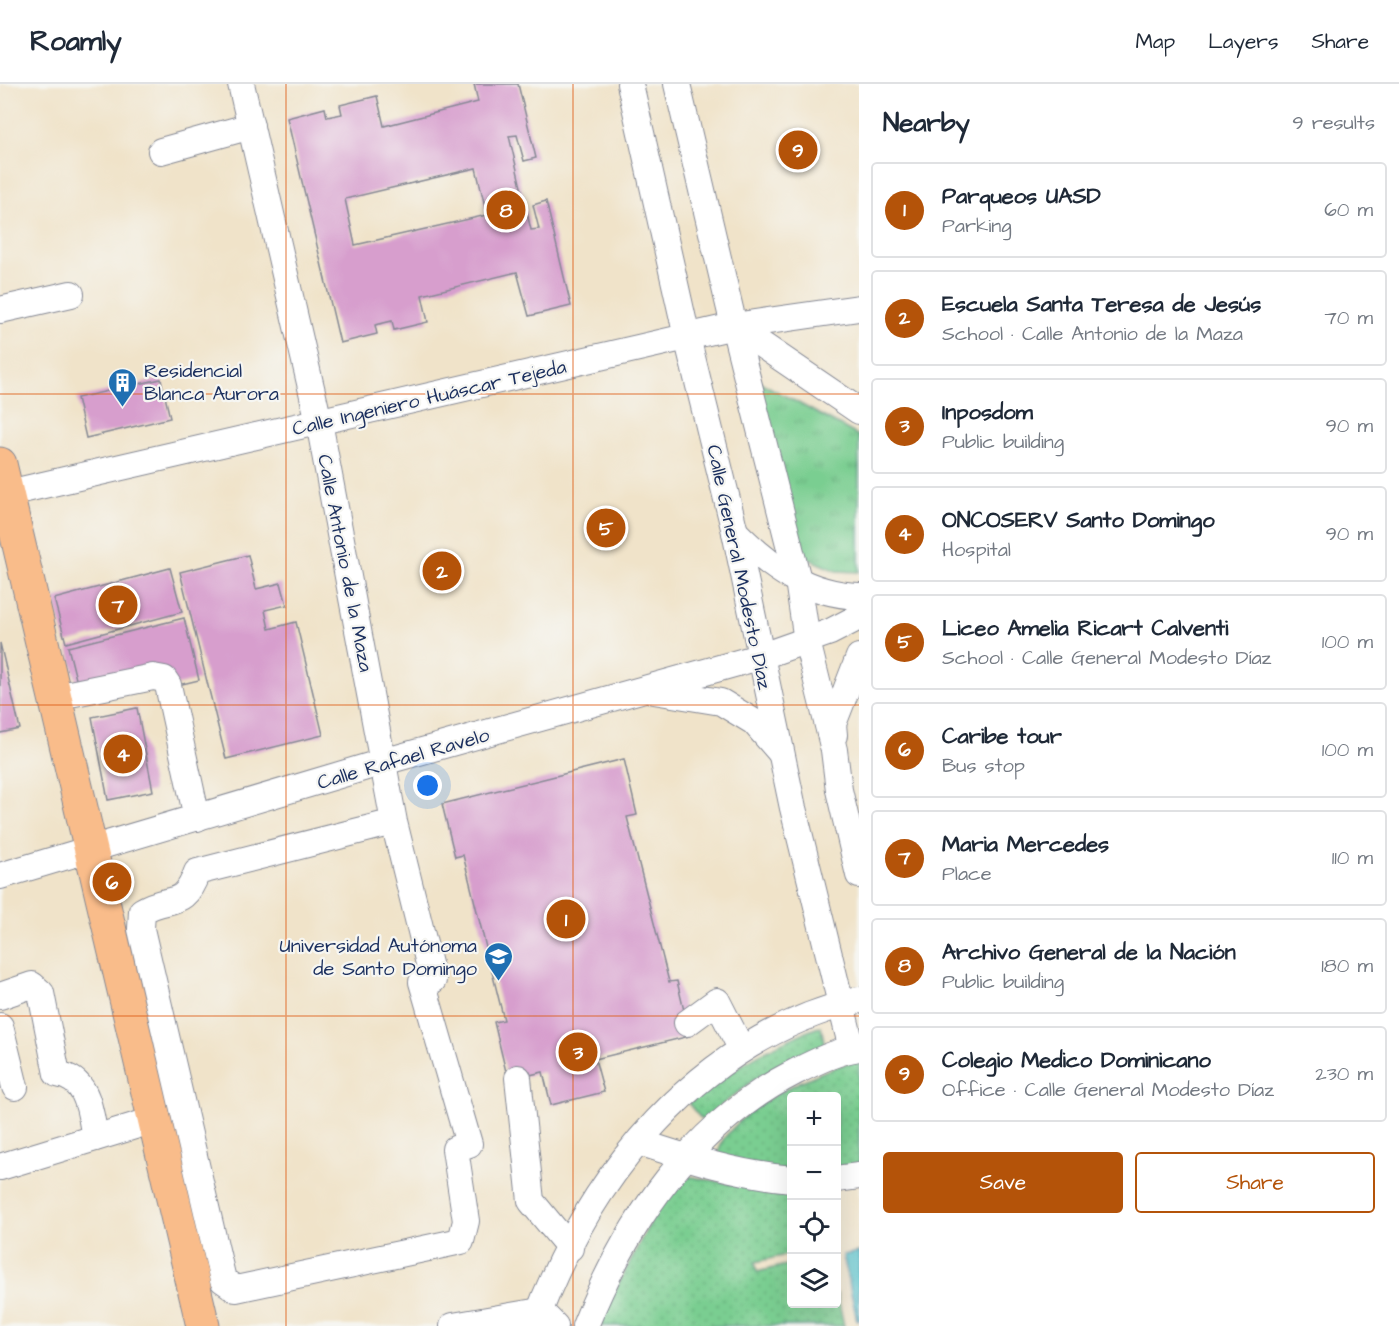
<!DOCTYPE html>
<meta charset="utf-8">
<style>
:root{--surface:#fff;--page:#f2f2f3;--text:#1f2937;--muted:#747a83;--line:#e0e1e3;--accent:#b45309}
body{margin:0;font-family:"Architects Daughter",sans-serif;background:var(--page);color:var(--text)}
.controls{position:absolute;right:18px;bottom:18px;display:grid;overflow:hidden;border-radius:6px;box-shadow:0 6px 24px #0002}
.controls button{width:54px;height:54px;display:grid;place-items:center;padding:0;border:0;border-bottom:2px solid var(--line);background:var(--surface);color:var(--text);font:30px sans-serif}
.you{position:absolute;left:428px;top:702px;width:21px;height:21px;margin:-15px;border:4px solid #fff;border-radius:50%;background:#1a73e8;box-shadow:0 0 0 9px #1a73e833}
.badge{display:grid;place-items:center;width:39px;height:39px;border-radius:50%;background:var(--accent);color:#fff;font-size:20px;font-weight:700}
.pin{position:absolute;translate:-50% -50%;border:3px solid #fff;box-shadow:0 2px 6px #0006}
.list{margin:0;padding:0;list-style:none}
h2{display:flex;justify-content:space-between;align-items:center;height:78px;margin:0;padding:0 24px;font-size:26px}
h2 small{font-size:20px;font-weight:400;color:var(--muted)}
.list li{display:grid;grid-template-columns:39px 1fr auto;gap:18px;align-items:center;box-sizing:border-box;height:96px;margin:0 12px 12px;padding:0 12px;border:2px solid var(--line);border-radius:6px}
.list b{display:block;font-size:22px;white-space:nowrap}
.list p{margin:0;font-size:20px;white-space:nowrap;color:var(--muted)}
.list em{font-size:20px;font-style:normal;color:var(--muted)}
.actions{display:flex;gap:12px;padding:18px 24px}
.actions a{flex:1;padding:14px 0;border:2px solid var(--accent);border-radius:6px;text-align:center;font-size:21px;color:var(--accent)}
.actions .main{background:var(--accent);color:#fff}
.icon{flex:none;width:33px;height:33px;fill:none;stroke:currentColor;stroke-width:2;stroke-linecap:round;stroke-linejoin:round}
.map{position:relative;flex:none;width:859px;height:1242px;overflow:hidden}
header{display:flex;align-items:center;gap:36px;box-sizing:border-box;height:84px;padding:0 30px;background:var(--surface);border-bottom:2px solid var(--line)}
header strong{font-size:28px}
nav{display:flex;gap:33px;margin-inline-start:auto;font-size:21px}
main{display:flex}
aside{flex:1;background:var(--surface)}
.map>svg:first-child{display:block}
.grass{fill:url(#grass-dots);stroke:#4a7e78;stroke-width:1.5}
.park{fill:url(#park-tufts);stroke:#4a7e78;stroke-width:1.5}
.water{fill:#55c2cc;stroke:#387895;stroke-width:1.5}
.building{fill:#d79ecd;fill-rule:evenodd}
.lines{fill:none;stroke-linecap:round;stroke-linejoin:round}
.minor-casing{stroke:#868994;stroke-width:28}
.major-casing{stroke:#868994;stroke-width:35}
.minor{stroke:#fff;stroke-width:26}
.major{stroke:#f9bc8a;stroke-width:33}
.grid{fill:none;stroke:#de5710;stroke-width:1.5;stroke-opacity:0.55}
.labels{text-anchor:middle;stroke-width:4.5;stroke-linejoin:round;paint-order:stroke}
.poi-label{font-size:20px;fill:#1b2f5e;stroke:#f6f6f2;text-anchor:start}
.street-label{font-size:20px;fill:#1b2f5e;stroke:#f6f6f2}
</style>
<header>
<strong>Roamly</strong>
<nav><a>Map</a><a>Layers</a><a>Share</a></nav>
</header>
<main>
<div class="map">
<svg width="859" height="1242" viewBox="0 0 859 1242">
<defs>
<pattern id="grass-dots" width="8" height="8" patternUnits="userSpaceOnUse" patternTransform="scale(1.5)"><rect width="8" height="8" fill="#7ace91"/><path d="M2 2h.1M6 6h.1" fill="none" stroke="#69b17f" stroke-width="1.8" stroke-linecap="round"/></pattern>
<pattern id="park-tufts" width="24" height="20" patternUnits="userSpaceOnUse" patternTransform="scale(1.5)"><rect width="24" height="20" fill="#7ace91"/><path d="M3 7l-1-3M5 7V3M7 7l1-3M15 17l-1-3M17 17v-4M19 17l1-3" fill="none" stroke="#69b17f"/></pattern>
</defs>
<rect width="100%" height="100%" fill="#f6f6f2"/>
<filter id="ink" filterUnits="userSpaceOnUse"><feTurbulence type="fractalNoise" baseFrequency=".0167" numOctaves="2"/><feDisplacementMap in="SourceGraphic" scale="12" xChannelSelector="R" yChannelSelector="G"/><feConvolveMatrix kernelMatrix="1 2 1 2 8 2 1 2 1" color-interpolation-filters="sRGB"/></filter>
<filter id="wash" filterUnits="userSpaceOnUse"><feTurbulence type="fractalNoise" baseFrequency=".008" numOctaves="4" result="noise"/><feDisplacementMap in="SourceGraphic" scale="24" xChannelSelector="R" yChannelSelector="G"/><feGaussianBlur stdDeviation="1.35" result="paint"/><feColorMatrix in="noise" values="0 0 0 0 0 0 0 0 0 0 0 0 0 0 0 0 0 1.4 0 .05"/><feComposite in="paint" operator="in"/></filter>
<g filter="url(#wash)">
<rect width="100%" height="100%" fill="#f0e3c9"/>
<g class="grass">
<path d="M821 942 825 963 758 993 702 1036 688 1019C728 986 772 960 821 942Z"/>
<path d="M859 975V1092L837 1095 836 1012H792L791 1095 714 1083C717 1074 719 1060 725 1053 758 1012 811 991 859 975Z"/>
<polygon points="675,1090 791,1110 791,1170 755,1178 757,1188 791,1180 792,1220 836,1220 837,1209 844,1242 601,1242 600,1236"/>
</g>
<polygon class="park" points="756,296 859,352 859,488 836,487 800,471"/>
<polygon class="water" points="859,1168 859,1236 857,1236 843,1171"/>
<g id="blocks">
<g class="building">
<path d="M474 0H518L536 74 524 77 517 51 509 52 531 146 539 145 533 121 546 117 571 222 529 232 517 188 422 211 428 238 394 246 392 237 375 241 377 250 340 259 287 34 325 24 327 33 342 30 340 21 377 12 384 42 478 18ZM476 84 487 131 355 161 345 115Z"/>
<polygon points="161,295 170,334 86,354 77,314"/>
<polygon points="248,471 256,505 281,499 287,521 265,526 269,545 296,538 323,651 226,675 180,488"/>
<polygon points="170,484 182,528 66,559 54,515"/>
<polygon points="184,534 199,596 174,602 78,603 68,563"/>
<polygon points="0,559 20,645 0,649"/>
<polygon points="137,624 153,707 108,716 92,633"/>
<polygon points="624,675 637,731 627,733 669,898 677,897 690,952 595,975 604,1008 551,1021 543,988 508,996 494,938 504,936 463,771 455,773 442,720"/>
</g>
</g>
</g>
<g filter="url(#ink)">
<use href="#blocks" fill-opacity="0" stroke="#868994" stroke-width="1.5"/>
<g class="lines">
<defs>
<g id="minor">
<path d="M241 0 319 338 394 738 433 896 422 898 469 1060 455 1065 466 1137 461 1157 236 1205 223 1196 141 845 142 827C171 810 183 827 197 788L394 738"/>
<polyline points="630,0 687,253 735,448 793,724 852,965"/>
<polyline points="677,0 734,242 798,496 807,557 834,666 839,706 859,791"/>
<polyline points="161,67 251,42"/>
<polyline points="0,226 71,210"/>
<polyline points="734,242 859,327"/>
<polyline points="0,411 734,242 859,224"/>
<path d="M735 448C771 484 807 510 859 512"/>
<polyline points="654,607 721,618 754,638 780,668"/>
<polyline points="55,613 153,593 164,595 168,601 197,734"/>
<polyline points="834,651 833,640 859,573"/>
<polyline points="0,792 383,678 759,573 830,548 859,533"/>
<path d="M0 912 32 901 41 909 57 990C89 995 90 1027 95 1054"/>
<polyline points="687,939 717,917 741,964"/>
<polyline points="0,942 15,1003"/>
<polyline points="518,994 531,1117 570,1164"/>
<path d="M639 1058C690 1075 738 1090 792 1095"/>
<polyline points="0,1083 154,1036"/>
<polyline points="836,1095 859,1092"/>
<polyline points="453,1242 540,1227 555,1242"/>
<path d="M534 1242C588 1092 698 955 859 916"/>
<path d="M585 1242C627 1138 693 1040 795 988 815 978 837 967 859 964"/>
</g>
<polyline id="major" points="0,380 203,1242"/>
</defs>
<use href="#minor" class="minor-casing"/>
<use href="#major" class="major-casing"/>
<use href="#minor" class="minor"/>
<use href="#major" class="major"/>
</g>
</g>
<path class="grid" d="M286 0V1242M573 0V1242M0 310H859M0 621H859M0 932H859"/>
<defs>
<symbol id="building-pin" viewBox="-11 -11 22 30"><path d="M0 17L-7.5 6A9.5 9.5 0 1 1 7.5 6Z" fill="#1f6fb2" stroke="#f6f6f2"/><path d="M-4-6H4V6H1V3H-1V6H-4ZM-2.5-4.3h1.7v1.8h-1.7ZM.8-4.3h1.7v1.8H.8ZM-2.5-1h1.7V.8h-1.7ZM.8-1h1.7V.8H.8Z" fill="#fff"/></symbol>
<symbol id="university-pin" viewBox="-11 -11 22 30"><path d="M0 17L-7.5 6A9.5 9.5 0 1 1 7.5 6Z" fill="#1f6fb2" stroke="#f6f6f2"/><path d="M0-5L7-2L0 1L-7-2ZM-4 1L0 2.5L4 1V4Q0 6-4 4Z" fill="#fff"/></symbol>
</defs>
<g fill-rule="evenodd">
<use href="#building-pin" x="106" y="282" width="33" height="45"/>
<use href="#university-pin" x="482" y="856" width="33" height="45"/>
</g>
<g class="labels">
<g class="poi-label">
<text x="144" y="293">Residencial<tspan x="144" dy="23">Blanca Aurora</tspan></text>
<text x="477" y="868" text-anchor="end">Universidad Autónoma<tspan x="477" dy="23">de Santo Domingo</tspan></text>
</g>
<g class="street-label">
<text transform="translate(429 313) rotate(-13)" y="7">Calle Ingeniero Huáscar Tejeda</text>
<text transform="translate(346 479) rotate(79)" y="7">Calle Antonio de la Maza</text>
<text transform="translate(740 483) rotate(78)" y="7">Calle General Modesto Díaz</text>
<text transform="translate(403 674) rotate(-16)" y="7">Calle Rafael Ravelo</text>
</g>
</g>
</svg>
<div class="controls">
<button>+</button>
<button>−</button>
<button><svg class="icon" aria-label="locate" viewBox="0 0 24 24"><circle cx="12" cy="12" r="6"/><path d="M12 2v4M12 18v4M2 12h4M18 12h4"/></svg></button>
<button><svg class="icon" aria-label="layers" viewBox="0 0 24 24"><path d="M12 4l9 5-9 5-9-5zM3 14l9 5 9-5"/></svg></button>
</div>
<div class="you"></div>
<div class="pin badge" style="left:566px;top:835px">1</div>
<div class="pin badge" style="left:442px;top:487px">2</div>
<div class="pin badge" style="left:578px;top:968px">3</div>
<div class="pin badge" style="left:123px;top:670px">4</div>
<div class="pin badge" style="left:606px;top:444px">5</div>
<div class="pin badge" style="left:112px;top:798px">6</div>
<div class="pin badge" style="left:118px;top:521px">7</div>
<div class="pin badge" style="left:506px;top:126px">8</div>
<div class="pin badge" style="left:798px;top:66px">9</div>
</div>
<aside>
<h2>Nearby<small>9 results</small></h2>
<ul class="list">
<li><span class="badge">1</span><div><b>Parqueos UASD</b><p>Parking</p></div><em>60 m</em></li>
<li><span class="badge">2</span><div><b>Escuela Santa Teresa de Jesús</b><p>School · Calle Antonio de la Maza</p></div><em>70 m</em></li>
<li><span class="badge">3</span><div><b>Inposdom</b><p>Public building</p></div><em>90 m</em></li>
<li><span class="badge">4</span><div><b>ONCOSERV Santo Domingo</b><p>Hospital</p></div><em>90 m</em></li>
<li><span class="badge">5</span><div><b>Liceo Amelia Ricart Calventi</b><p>School · Calle General Modesto Díaz</p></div><em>100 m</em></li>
<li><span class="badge">6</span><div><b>Caribe tour</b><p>Bus stop</p></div><em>100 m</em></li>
<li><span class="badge">7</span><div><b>Maria Mercedes</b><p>Place</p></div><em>110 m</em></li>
<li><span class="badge">8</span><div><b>Archivo General de la Nación</b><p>Public building</p></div><em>180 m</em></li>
<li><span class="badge">9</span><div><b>Colegio Medico Dominicano</b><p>Office · Calle General Modesto Díaz</p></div><em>230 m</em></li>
</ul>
<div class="actions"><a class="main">Save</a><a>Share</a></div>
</aside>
</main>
